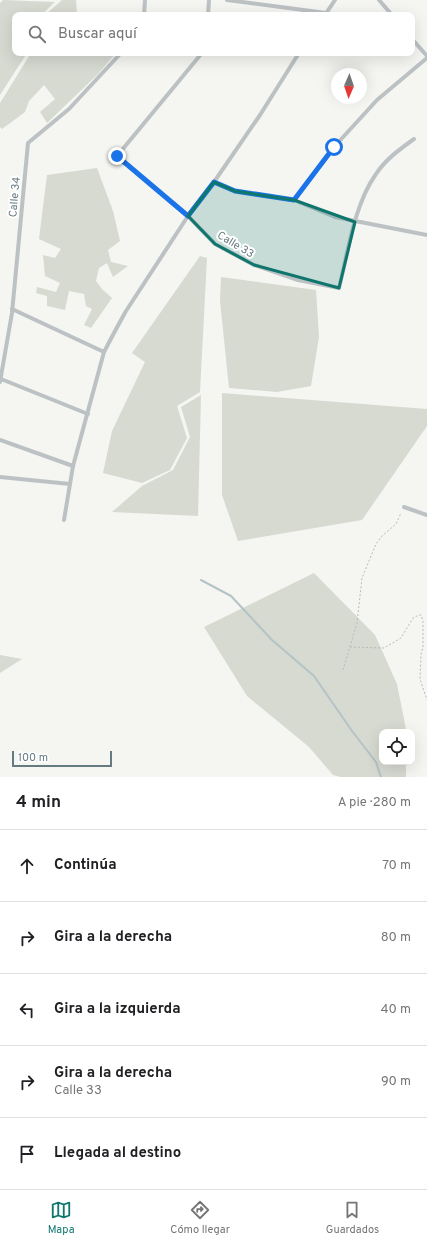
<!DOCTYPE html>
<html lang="es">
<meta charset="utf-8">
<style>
:root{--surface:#fff;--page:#f2f2f2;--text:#202124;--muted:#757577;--line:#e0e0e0;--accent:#0f766e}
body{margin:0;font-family:Overpass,sans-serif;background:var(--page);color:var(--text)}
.controls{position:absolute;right:12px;bottom:12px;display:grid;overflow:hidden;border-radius:8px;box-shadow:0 4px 16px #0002}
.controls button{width:36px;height:36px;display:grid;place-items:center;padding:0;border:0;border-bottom:1px solid var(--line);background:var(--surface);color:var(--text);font:20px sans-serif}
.compass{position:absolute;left:331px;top:68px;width:36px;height:36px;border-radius:50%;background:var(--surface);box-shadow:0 4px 16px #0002;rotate:182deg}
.scale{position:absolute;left:12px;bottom:10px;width:100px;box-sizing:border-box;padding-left:4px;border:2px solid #667a81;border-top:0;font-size:11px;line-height:14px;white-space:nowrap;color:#667a81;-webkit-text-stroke:3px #fff;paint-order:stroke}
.stop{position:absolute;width:12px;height:12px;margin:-9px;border:3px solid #1a73e8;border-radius:50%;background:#fff}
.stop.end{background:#1a73e8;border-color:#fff;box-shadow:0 1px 4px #0008}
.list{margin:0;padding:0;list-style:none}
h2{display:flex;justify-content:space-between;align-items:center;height:52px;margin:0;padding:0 16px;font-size:17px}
h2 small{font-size:13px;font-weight:400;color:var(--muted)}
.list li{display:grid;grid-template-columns:26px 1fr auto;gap:12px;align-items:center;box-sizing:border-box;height:72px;padding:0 16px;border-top:1px solid var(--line)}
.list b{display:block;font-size:15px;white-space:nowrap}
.list p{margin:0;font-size:13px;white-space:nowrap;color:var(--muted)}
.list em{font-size:13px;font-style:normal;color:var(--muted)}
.icon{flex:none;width:22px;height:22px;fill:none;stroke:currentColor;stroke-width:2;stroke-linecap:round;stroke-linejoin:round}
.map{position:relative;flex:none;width:427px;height:777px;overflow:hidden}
.search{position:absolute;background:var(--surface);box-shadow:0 4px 16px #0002;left:12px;right:12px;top:12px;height:44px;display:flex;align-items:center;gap:10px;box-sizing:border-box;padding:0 14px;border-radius:8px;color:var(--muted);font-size:15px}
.sheet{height:412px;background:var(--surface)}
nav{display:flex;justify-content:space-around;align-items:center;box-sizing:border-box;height:56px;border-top:1px solid var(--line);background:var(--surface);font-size:11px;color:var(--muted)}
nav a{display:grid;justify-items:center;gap:2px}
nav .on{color:var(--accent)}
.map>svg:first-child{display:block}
.green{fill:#d6dad1}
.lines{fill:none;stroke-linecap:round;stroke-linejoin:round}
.stream{stroke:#b4c3c5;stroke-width:2}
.path{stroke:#b7bbbc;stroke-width:1;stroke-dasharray:2 2;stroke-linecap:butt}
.street{stroke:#bcc2c4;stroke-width:4}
.route{stroke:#1a73e8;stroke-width:5}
.marked{fill:#0f766e;fill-opacity:0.2;stroke:#0f766e;stroke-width:3;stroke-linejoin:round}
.labels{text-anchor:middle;stroke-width:4;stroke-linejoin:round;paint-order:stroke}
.street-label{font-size:11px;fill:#667a81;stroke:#fff}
</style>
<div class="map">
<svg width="427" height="777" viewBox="0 0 427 777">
<rect width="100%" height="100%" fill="#f5f5f2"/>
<g class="green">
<polygon points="3,0 55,2 41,15 15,15 15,53 27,53 0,95 0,3"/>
<polygon points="62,0 76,0 77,15 45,15"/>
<polygon points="31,53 116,53 97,75 47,123 40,112 55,99 44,85 29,101 25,112 2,129 0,127 0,103"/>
<polygon points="97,168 113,211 120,241 108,250 111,262 128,266 113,277 107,263 99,268 96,281 102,289 112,298 91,328 84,325 92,309 86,306 84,294 69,291 65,310 47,306 47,296 36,293 37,287 56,292 60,283 45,276 43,255 55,258 61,249 39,239 47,175"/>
<polygon points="200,256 207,258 200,392 177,406 187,438 170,470 142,483 103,473 112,431 145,362 132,353"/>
<polygon points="221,277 316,290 319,337 311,386 277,392 229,388 220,301"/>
<polygon points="222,393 427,409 427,426 362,520 238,541 222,495"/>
<polygon points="201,395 198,516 112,512 142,486 173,470 190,437 181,407"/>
<polygon points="314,573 375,635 397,684 406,729 406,732 382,732 382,762 406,762 406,777 341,777 333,775 309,747 247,696 204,627"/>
<polygon points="0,655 22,659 0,673"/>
</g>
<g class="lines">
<polyline class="stream" points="201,580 231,596 272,640 314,676 352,731 376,762 381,777"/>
<g class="path">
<polyline points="350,647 384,648 401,638 413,618 419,615 421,615 423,621 423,647 421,654 420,679 427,700"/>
<polyline points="343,670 357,623 362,578 376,544 382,536 396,524 401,513"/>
</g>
<g class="street">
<polyline points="227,0 326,13"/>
<polyline points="379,0 392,15"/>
<polyline points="144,15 145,0"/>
<polyline points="208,15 209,0"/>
<polyline points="325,15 335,0"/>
<polyline points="412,39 427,56"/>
<path d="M202 53 117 156 188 216 215 244 254 265 298 280 339 288C348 252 354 205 376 174 386 159 400 149 414 139"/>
<polyline points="214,182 235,191 294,200 335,217 427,235"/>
<polyline points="294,200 334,147 377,100 427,58"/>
<polyline points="12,309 104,352"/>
<polyline points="1,379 88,414"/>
<polyline points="0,382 12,313 28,143 69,109 121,53"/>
<polyline points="0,440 73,466"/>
<polyline points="0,477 70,484"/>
<polyline points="404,507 427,515"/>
<polyline points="64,520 73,466 104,352 115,331 126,311 188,216 214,182 260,115 299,53"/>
</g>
</g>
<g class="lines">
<polyline class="route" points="117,156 188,216 214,182 235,191 294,200 334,147"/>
</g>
<path class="marked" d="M214 182 235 191 294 200 355 222 339 288 254 265 215 244 188 216Z"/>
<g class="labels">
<g class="street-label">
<text transform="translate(14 197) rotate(-85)" y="4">Calle 34</text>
<text transform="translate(236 244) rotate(31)" y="4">Calle 33</text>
</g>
</g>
</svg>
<div class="controls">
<button><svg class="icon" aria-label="locate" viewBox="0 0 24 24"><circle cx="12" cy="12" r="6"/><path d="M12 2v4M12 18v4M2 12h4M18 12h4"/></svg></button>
</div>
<svg class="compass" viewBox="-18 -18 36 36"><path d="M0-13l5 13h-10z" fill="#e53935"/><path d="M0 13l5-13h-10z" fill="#757577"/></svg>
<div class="scale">100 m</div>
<div class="stop" style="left:334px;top:147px"></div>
<div class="stop end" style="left:117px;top:156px"></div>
<div class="search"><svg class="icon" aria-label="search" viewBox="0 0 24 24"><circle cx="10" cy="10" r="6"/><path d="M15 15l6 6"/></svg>Buscar aquí</div>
</div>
<section class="sheet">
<h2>4 min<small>A pie · 280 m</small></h2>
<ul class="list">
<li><svg class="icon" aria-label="ahead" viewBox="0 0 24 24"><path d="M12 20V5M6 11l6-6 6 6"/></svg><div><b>Continúa</b></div><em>70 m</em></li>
<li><svg class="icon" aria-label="right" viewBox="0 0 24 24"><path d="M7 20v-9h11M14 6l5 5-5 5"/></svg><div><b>Gira a la derecha</b></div><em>80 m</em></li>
<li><svg class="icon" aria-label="left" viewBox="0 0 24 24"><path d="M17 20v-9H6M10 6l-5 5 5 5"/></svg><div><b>Gira a la izquierda</b></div><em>40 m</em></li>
<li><svg class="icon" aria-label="right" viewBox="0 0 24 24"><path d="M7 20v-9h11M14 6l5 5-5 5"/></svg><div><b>Gira a la derecha</b><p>Calle 33</p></div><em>90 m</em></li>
<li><svg class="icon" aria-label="arrive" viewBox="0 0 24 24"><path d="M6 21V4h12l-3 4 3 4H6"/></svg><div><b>Llegada al destino</b></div></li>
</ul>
</section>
<nav>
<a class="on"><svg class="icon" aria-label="map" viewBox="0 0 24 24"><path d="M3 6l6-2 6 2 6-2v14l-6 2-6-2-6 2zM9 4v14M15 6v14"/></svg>Mapa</a>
<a><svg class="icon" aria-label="directions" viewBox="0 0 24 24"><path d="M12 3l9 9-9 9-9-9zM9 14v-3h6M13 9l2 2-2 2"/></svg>Cómo llegar</a>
<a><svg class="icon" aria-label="saved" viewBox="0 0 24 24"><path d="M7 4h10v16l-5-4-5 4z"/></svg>Guardados</a>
</nav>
